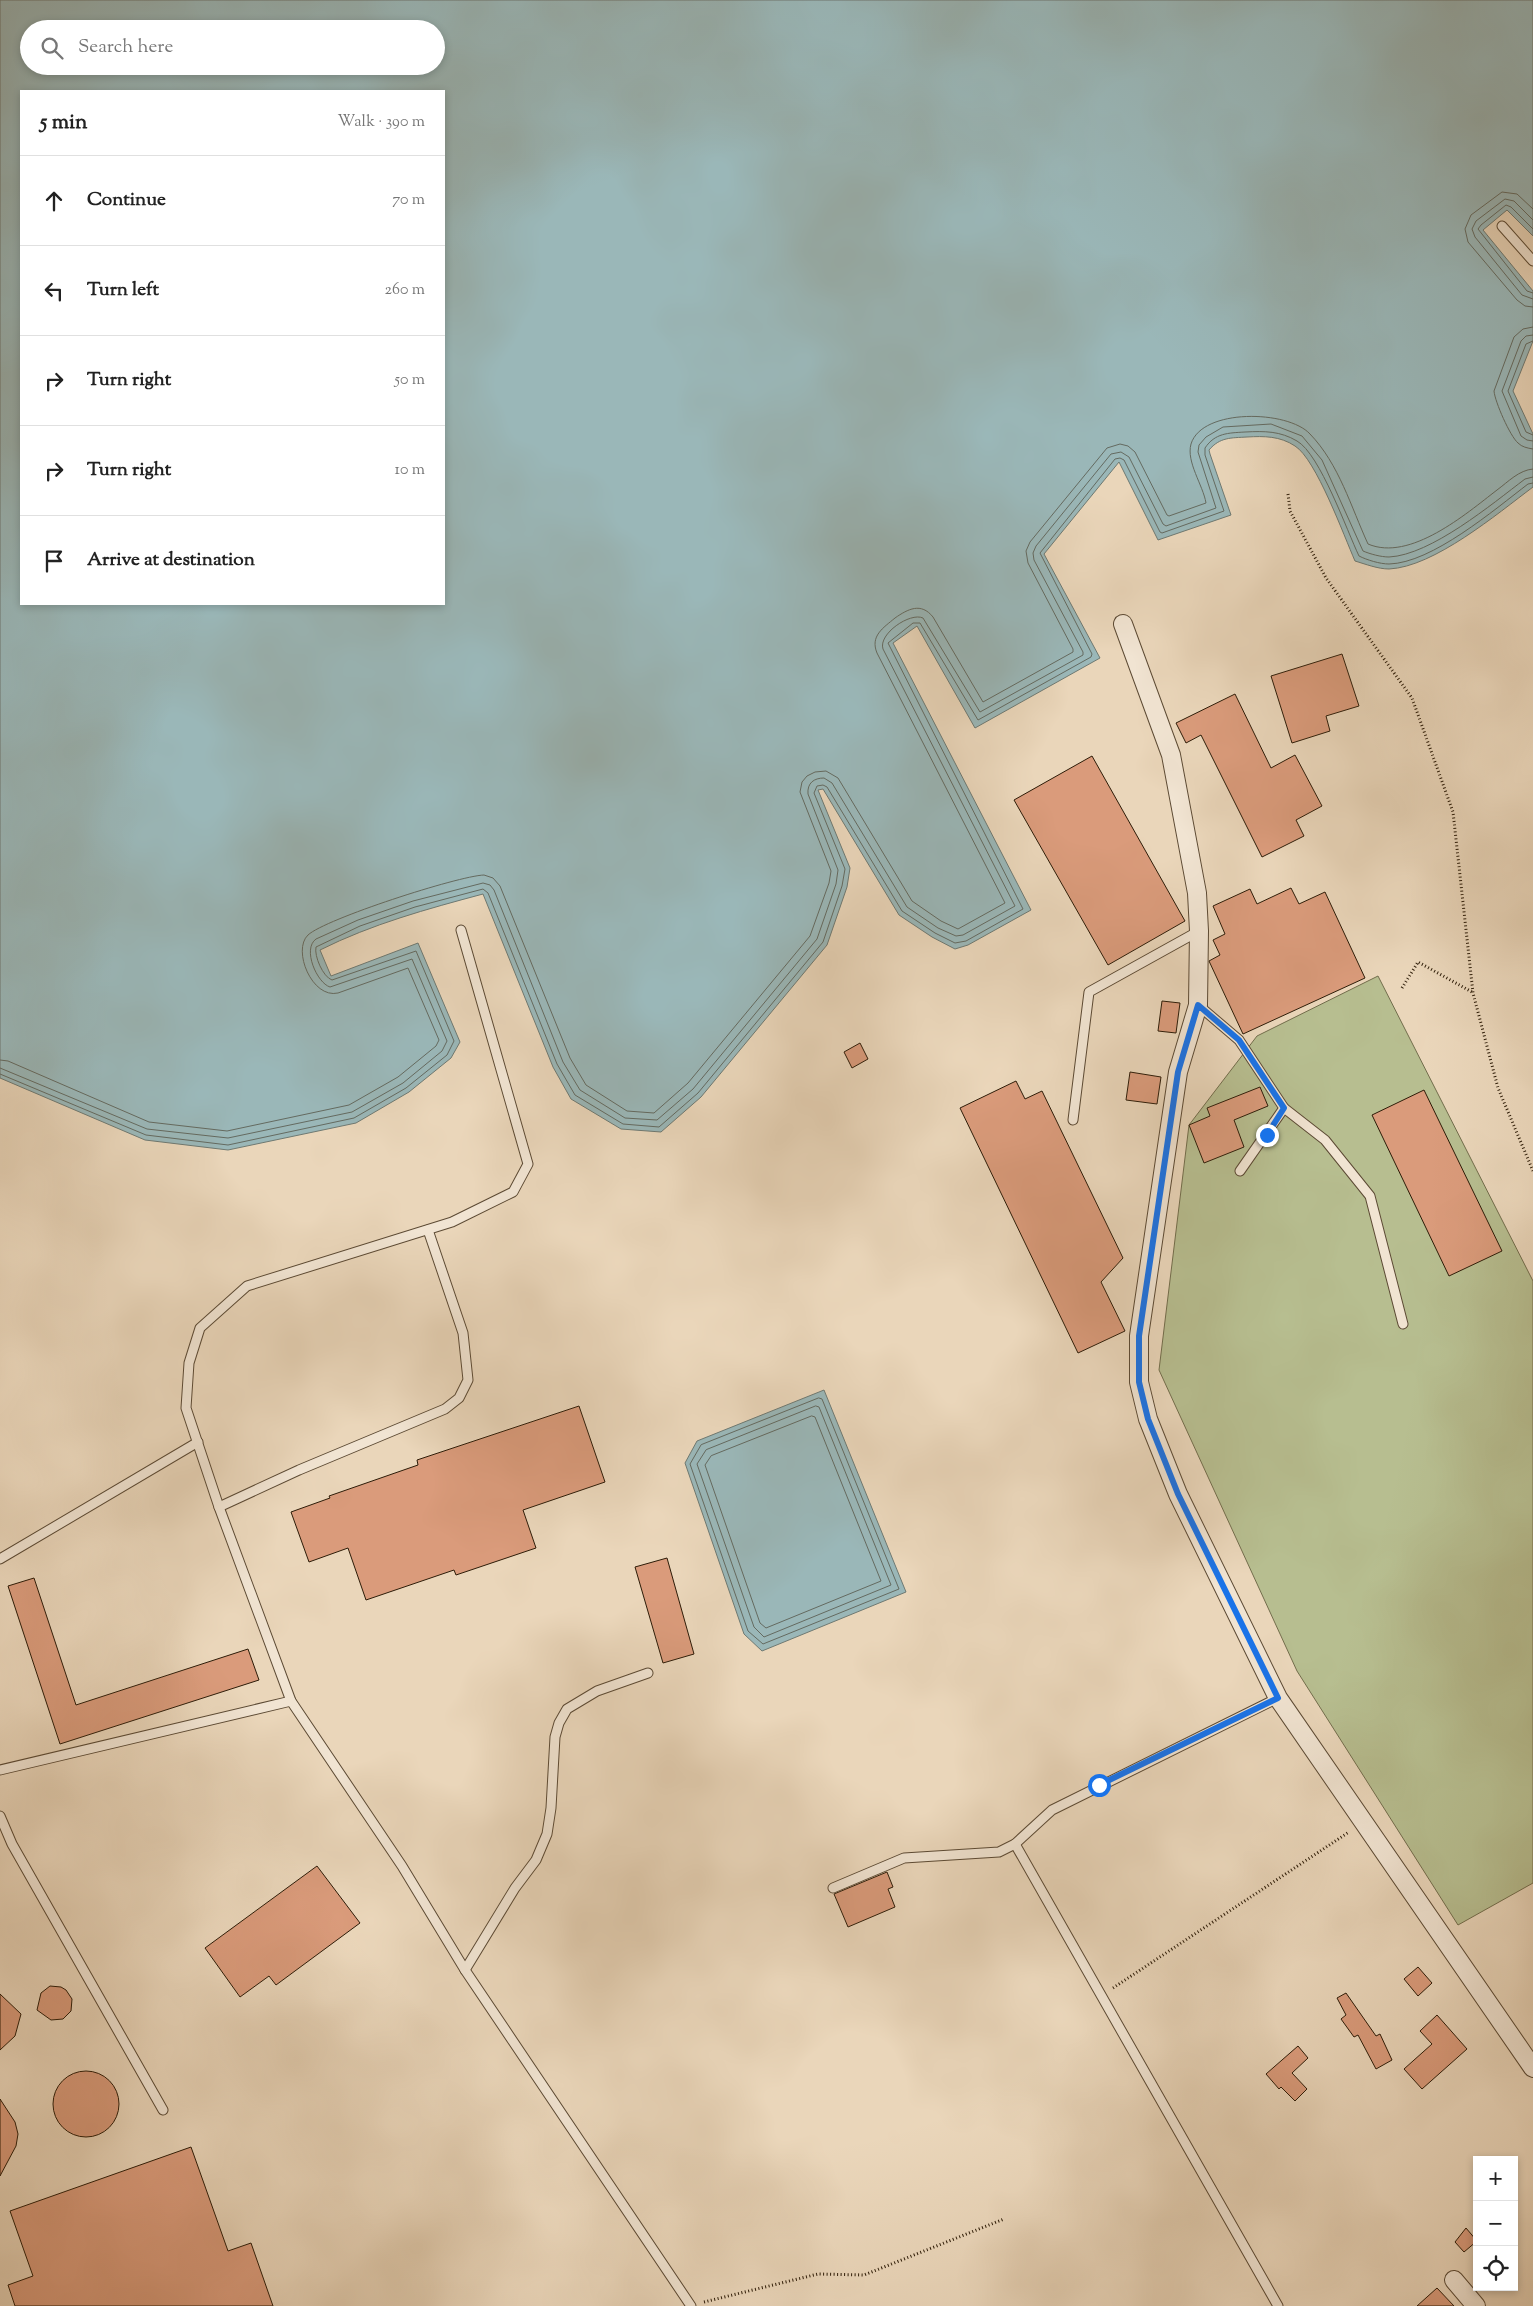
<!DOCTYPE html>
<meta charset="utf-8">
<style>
:root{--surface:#fff;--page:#f6f6f6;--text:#222;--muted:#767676;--line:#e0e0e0}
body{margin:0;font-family:"Sorts Mill Goudy",serif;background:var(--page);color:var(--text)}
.controls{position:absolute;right:15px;bottom:15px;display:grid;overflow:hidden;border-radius:0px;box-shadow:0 2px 8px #0003}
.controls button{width:45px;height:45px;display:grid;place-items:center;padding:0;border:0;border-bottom:1px solid var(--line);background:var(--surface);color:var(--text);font:25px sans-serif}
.stop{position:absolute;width:15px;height:15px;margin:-11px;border:4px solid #1a73e8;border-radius:50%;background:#fff}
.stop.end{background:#1a73e8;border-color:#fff;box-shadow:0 1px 5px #0008}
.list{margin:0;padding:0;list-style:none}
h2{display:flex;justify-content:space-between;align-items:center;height:65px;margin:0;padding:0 20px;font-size:21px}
h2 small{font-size:16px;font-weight:400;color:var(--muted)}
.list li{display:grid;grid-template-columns:32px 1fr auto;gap:15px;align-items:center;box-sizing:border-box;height:90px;padding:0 20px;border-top:1px solid var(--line)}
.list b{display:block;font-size:19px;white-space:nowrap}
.list em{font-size:16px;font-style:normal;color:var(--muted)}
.icon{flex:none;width:28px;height:28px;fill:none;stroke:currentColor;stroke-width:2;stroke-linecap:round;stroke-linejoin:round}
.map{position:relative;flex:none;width:1533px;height:2306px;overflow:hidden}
.search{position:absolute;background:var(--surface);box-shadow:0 2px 8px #0003;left:20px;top:20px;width:425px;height:55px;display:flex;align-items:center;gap:12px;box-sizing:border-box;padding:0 18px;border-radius:28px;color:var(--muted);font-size:19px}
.panel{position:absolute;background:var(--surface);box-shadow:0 2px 8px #0003;left:20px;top:90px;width:425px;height:515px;border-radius:0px}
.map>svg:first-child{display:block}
.green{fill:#b7be90;stroke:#726d4c}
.water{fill:#9ab7b8;stroke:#6e7972;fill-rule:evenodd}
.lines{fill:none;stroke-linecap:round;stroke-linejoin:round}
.shore{stroke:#646a60;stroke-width:1}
.building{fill:#da9b7b;stroke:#2d1c08}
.lane-casing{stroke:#5c4a34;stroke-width:11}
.street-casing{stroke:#5c4a34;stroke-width:20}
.path{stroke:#2d1c08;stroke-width:3;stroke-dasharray:1 2.5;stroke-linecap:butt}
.lane{stroke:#f1e4d2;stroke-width:9}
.street{stroke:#f1e4d2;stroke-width:18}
.route{stroke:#1a73e8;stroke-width:6}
</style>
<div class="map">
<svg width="1533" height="2306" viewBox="0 0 1533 2306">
<rect width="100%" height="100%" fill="#ead6ba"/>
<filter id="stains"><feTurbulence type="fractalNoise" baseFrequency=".004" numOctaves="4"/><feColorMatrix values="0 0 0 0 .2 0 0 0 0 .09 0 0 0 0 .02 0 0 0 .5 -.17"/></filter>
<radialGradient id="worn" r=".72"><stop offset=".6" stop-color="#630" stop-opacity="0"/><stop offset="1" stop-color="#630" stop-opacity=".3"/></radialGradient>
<polygon class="green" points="1378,976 1533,1281 1533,1883 1458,1925 1297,1671 1159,1370 1189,1125 1257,1036"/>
<g class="water">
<path d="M0 0H1533V236L1507 210 1483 230 1533 291V341L1513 391 1533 434V487C1497 514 1434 567 1389 569 1378 569 1365 564 1355 561 1344 536 1316 459 1295 446 1280 436 1264 436 1247 437 1231 438 1220 437 1209 450L1210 454 1231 515 1158 540 1119 462 1044 554 1100 658 975 728 917 626 893 643 1031 910 968 945 955 949 932 937 899 915 823 789 818 790 850 868 847 887 827 945 701 1097 661 1132 621 1129 571 1099 553 1067 483 894C427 909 372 924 320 950L331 976 418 943 460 1042 451 1058 409 1092 356 1123 228 1150 145 1140 0 1078ZM29 29H436V66H29ZM21 91H444V604H21Z"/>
<polygon points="824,1390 906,1592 762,1651 744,1634 685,1463 697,1441"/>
</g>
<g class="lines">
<g class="shore">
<polyline points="1533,209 1517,194 1502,192 1471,215 1465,229 1468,242 1517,300 1525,306 1533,307"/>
<polyline points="1533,220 1514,201 1505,199 1476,221 1472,229 1475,237 1522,295 1533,299"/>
<polyline points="1533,229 1511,207 1506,205 1481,225 1478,229 1527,291 1533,293"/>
<path d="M1533 327 1523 329 1514 337 1494 391C1495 402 1510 436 1518 443 1522 447 1527 448 1533 449"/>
<polyline points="1533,335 1526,336 1521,341 1502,391 1521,436 1527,440 1533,441"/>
<polyline points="1533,341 1526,344 1508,391 1526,432 1533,435"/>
<path d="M0 1060 8 1061 149 1122 227 1131 349 1105 398 1077 436 1046 439 1040 408 968 338 993C312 999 292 950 308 935 325 919 458 876 484 875L493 878 500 886 570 1058 586 1085 627 1111 654 1113 688 1083 810 936 829 883 831 871 800 792 802 782 807 776 815 772 826 771 838 778 912 901 941 921 958 929 1005 903 877 653C870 636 883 628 895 618 908 609 921 602 933 617L983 702 1073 652V649L1028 563 1026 551 1030 542 1107 448 1120 444 1128 446 1135 452 1167 515 1169 516 1206 503C1203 485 1186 462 1191 444 1202 408 1288 410 1310 434 1339 464 1351 507 1368 544 1410 562 1466 514 1497 490 1508 482 1519 470 1533 469"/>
<path d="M0 1068 147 1129 228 1138 352 1112 403 1083 442 1051 447 1041 412 959 330 987C317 983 302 949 316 939L358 920 413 901 483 883 490 885 494 890 563 1062 580 1090 625 1118 657 1120 693 1089 817 939 836 884 838 870 808 794C807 783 814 778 824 778L832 783 907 907 938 928 956 936 963 935 1015 906 883 649C878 634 910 612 923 618L980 712 1083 655V652L1034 560 1033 553 1036 546 1111 454 1121 452 1129 457 1163 524 1166 526 1216 508 1198 452 1199 445 1206 437 1223 427 1271 424 1302 436 1322 460 1363 551C1370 554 1381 557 1389 557 1431 555 1492 504 1525 479L1533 477"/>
<path d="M0 1074 146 1135 228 1145 354 1118 406 1088 447 1055 454 1041 416 951 332 980C323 977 314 956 316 947L360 926 415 907 483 889 488 893 557 1064 575 1095 623 1124 659 1127 698 1093 823 942 842 886 845 869 814 793 817 786 823 785 827 787 902 911 935 933 955 943 966 941 1023 909 888 643 913 623H920L978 720 1091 657 1092 654 1040 553 1115 459 1120 458 1124 460 1160 532 1162 533 1224 511 1205 455V448C1215 433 1228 433 1245 432 1265 431 1280 431 1297 441 1320 454 1347 531 1359 556 1367 560 1380 564 1389 564 1432 563 1494 510 1528 484L1533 483"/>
<polygon points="819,1398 822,1399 899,1589 763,1644 748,1631 690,1464 701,1445"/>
<polygon points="816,1406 819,1407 891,1585 764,1637 754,1627 697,1464 706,1450"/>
<polygon points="812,1416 815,1417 881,1581 766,1628 760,1623 705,1465 711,1456"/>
</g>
</g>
<g class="building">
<polygon points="1342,654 1359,706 1326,716 1330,731 1292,743 1271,676"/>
<polygon points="1235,694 1271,768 1295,755 1322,806 1296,820 1304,836 1262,857 1201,735 1186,743 1176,723"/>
<polygon points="1092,756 1185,921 1108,965 1014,800"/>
<polygon points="1291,888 1299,904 1325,892 1365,978 1243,1034 1209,961 1220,955 1213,940 1225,934 1213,906 1250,889 1257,904"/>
<polygon points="1162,1001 1180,1003 1176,1033 1158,1031"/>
<polygon points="860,1043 868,1059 852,1068 844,1052"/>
<polygon points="1130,1072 1161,1077 1157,1104 1126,1100"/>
<polygon points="1016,1081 1025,1099 1042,1091 1123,1258 1101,1282 1125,1331 1078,1353 960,1108"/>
<polygon points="1260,1087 1268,1106 1234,1120 1244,1147 1204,1163 1189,1125 1210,1116 1207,1108"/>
<polygon points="1424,1090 1502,1251 1449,1276 1372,1115"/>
<polygon points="579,1406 605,1482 523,1510 536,1548 456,1575 454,1570 366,1600 348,1548 309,1562 291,1512 330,1498 329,1496 418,1465 417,1460"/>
<polygon points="667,1558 694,1654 663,1663 635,1567"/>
<polygon points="34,1578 76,1705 248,1649 259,1680 60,1744 8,1586"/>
<polygon points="317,1866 360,1923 276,1985 269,1976 240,1997 205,1948"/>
<polygon points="887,1872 893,1887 888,1889 895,1907 848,1927 834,1894"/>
<polygon points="1418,1967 1432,1983 1418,1996 1404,1979"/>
<polygon points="50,1986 61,1987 66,1990 72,1999 71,2011 63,2019 51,2020 37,2010 41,1993"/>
<polygon points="1346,1993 1376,2036 1380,2034 1392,2060 1376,2069 1358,2035 1354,2037 1341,2019 1346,2015 1337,1998"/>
<polygon points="0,1994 21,2014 15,2036 0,2050"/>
<polygon points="1437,2015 1467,2049 1422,2089 1404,2069 1432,2044 1420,2031"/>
<polygon points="1298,2046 1308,2058 1292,2073 1307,2089 1295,2101 1281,2087 1279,2089 1266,2074"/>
<circle cx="86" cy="2104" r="33"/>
<polygon points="0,2099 15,2122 18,2134 16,2146 0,2176"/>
<polygon points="191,2147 228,2251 251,2243 273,2306 15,2306 8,2285 33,2276 10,2211"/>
<polygon points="1466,2228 1477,2241 1464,2252 1455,2242"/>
<polygon points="1437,2288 1454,2306 1417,2306"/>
</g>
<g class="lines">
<defs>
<g id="lane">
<polyline points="1502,226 1533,261"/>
<polyline points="461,930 528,1164 513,1192 452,1222 247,1286 200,1328 189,1363 186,1408 219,1507 291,1701 402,1866 465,1970 691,2306"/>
<polyline points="1198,1005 1239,1040 1284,1108 1240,1171"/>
<polyline points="1284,1108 1325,1140 1370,1196 1403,1324"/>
<polyline points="1073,1120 1089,992 1199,931"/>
<polyline points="219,1507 299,1470 445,1409 459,1398 468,1380 463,1333 428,1230"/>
<polyline points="0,1559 198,1442"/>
<polyline points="0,1770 291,1701"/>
<polyline points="0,1816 12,1844 163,2110"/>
<polyline points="1015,1844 1278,2306"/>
<polyline points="833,1888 904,1858 999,1852 1015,1844 1052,1810 1278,1698"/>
<polyline points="465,1970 515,1888 536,1860 547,1834 551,1808 555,1737 559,1723 567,1709 597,1691 648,1673"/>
</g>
<g id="street">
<polyline points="1123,624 1171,755 1197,893 1199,931 1198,1005 1178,1072 1139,1336 1139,1382 1148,1419 1178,1494 1278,1698 1533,2068"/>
<polyline points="1454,2280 1476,2306"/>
</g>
</defs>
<use href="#lane" class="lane-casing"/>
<use href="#street" class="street-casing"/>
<g class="path">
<polyline points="1288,494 1290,511 1326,578 1412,698 1453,812 1473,993 1498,1088 1533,1171"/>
<polyline points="1402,988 1418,962 1472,992"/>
<polyline points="1113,1988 1349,1832"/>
<polyline points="704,2302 818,2274 864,2275 1004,2219"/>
</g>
<use href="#lane" class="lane"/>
<use href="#street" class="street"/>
</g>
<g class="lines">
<polyline class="route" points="1099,1785 1278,1698 1178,1494 1148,1419 1139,1382 1139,1336 1178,1072 1198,1005 1239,1040 1284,1108 1267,1135"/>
</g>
<rect width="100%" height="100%" filter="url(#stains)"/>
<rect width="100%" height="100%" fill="url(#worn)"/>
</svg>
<div class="controls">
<button>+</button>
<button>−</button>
<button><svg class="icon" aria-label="locate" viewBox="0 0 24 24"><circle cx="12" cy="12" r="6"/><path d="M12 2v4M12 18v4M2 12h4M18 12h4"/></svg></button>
</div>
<div class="stop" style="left:1099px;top:1785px"></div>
<div class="stop end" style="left:1267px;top:1135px"></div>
<div class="search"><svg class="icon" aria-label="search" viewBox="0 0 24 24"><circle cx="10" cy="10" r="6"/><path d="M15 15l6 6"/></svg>Search here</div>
<section class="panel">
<h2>5 min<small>Walk · 390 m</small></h2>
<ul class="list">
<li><svg class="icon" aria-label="ahead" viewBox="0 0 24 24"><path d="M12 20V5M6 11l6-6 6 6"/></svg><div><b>Continue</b></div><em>70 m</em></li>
<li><svg class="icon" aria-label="left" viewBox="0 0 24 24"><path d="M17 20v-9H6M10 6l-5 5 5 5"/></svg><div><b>Turn left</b></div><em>260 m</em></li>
<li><svg class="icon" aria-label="right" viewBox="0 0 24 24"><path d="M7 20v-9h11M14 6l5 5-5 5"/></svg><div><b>Turn right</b></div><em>50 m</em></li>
<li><svg class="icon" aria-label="right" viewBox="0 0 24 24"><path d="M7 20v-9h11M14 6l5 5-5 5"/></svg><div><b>Turn right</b></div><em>10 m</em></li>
<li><svg class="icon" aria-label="arrive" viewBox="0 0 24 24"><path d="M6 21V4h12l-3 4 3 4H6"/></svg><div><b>Arrive at destination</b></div></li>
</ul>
</section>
</div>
